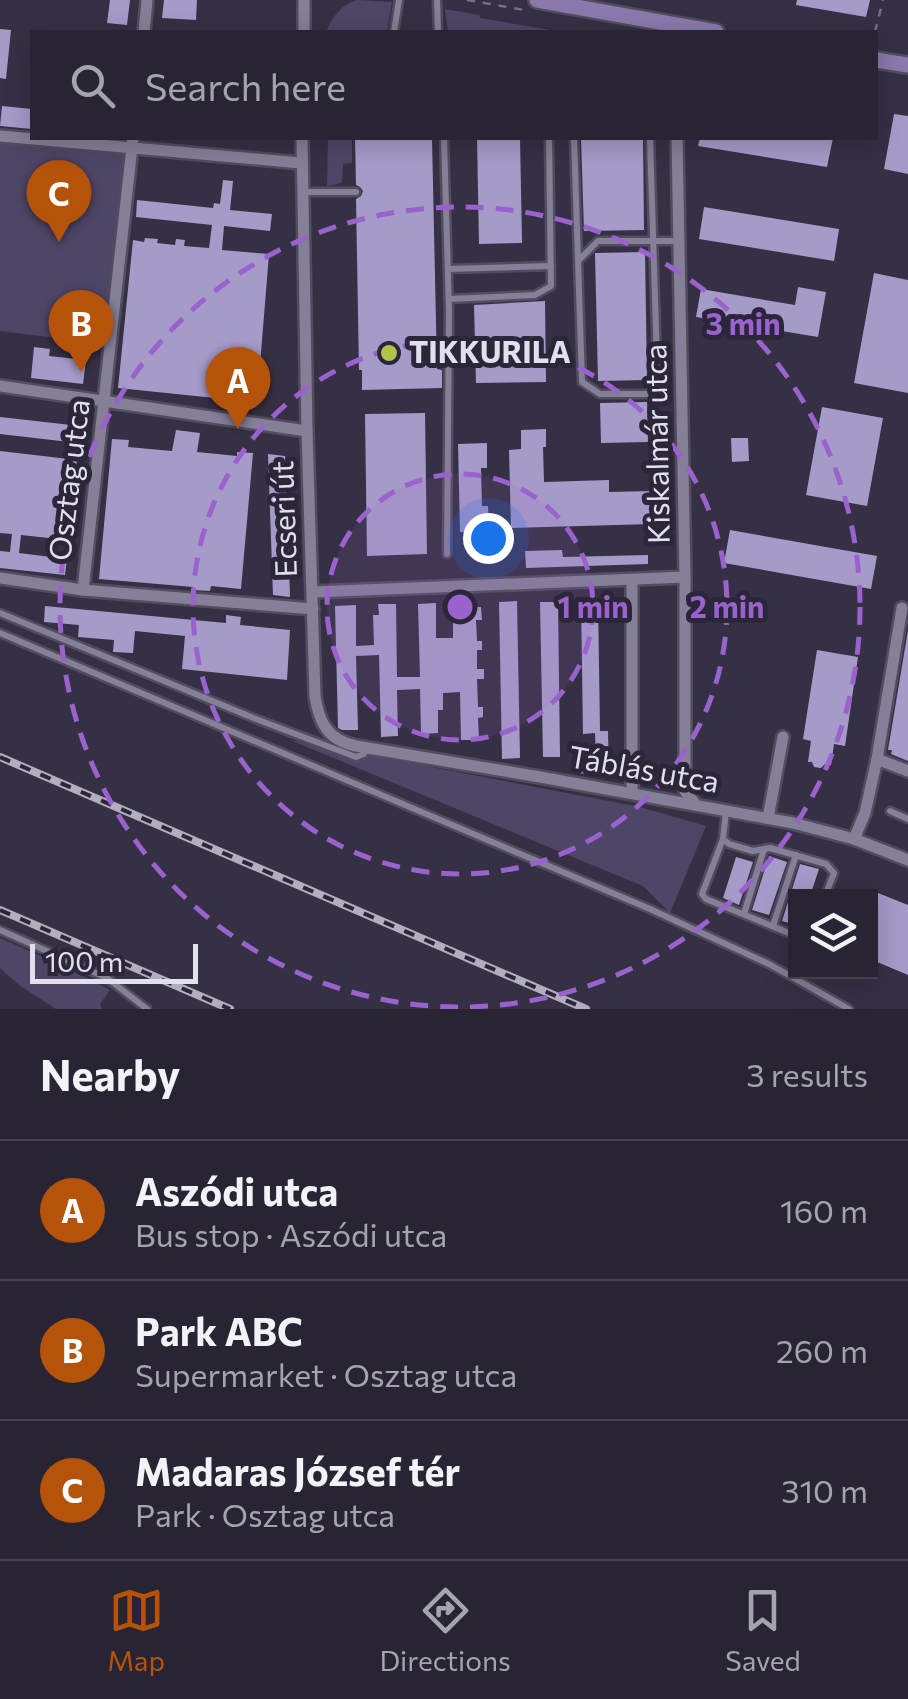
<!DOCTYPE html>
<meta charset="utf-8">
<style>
:root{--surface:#282434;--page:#343040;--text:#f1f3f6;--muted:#a5a4ac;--line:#44414f;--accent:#b45309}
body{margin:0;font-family:Commissioner,sans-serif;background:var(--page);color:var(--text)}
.controls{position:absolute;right:30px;bottom:30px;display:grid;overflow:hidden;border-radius:0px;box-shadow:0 5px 25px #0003}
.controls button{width:90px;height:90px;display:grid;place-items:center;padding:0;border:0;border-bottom:2px solid var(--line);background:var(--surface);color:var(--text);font:50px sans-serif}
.scale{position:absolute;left:30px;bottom:25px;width:168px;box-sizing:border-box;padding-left:10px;border:5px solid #e3e0ee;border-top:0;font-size:28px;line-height:35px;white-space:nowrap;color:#e3e0ee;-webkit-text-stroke:8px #2c263a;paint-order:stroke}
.you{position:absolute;left:488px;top:538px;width:35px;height:35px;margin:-25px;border:8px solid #fff;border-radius:50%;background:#1a73e8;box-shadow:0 0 0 15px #1a73e833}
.badge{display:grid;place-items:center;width:65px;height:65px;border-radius:50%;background:var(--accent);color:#fff;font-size:32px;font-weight:700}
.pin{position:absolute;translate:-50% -82px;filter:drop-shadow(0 2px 5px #0008)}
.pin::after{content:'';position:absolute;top:52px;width:35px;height:30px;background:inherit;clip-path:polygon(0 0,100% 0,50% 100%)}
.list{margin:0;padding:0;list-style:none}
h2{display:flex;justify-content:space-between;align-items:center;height:130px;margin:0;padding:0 40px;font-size:42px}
h2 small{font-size:32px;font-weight:400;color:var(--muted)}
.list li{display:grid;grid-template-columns:65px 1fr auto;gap:30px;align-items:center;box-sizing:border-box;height:140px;padding:0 40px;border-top:2px solid var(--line)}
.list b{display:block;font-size:38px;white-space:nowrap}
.list p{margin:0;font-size:32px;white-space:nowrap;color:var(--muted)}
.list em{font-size:32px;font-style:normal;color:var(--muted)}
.icon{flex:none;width:55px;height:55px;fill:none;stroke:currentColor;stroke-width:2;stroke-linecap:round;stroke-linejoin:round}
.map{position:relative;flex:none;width:908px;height:1009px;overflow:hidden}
.search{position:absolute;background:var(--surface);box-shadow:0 5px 25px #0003;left:30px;right:30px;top:30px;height:110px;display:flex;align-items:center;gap:25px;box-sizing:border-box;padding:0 35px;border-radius:0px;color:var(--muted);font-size:38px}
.sheet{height:550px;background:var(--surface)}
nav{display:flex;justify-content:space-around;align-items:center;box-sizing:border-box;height:140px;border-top:2px solid var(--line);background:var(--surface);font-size:28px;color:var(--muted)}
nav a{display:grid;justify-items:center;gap:5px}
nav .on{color:var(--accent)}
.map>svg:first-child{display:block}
.green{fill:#4f4667}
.building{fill:#a69ac9}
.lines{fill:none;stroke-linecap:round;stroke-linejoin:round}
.lane-casing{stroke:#514c5e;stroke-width:11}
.street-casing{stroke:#514c5e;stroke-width:16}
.secondary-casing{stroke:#514c5e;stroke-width:20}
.path{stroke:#757083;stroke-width:2.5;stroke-dasharray:8 8;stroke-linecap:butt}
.lane{stroke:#857f97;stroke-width:6}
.street{stroke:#857f97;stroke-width:11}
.secondary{stroke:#8a79ae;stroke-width:15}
.rail-casing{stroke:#b2aebe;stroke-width:8}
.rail{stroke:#2c263a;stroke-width:4;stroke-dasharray:11;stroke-linecap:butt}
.ring{fill:none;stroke:#9a62cd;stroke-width:5;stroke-dasharray:18 12}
.poi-dot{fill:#b2c34c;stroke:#2c263a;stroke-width:4}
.labels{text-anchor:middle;stroke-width:10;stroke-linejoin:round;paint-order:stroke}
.poi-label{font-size:30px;font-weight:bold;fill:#e3e0ee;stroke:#2c263a;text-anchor:start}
.street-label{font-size:30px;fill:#e3e0ee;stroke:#2c263a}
.centre{fill:#9a62cd;stroke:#2c263a;stroke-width:5}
.ring-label{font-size:30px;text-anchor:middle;font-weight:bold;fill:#9a62cd;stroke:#2c263a;stroke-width:10;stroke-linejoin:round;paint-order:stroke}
</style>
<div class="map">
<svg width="908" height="1009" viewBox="0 0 908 1009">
<rect width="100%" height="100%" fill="#363045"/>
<g class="green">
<path d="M357 0 392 2 387 32H326C332 17 341 5 357 0Z"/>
<polygon points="445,9 479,15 480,18 562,32 448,32"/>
<polygon points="328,138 352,138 352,163 343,164 342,183 327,186"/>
<polygon points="0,142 128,153 106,344 0,331"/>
<polygon points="290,740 640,807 706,826 670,913 643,886"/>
<polygon points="0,938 59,964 110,990 100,1004 102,1009 56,1009 19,985 0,968"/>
</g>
<g class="building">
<polygon points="110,0 130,0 127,25 107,23"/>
<polygon points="164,0 197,0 196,20 162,18"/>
<polygon points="797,0 870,0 866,17 796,5"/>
<polygon points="0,29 11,30 6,79 0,78"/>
<polygon points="2,106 32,109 32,129 0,126"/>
<polygon points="894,114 908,116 908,174 884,169"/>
<polygon points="355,138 432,138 437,369 442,370 442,388 362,390 362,370 359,370 356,199 361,196 363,191 360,187 356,185"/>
<polygon points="477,138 520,138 522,243 479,244"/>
<polygon points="581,138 643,138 644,230 584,231"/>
<polygon points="700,138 833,138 827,167 698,146"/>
<polygon points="223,180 233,181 230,210 272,214 270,231 224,226 222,250 269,254 257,402 252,402 252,406 243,405 244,401 118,388 133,240 144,242 145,238 158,239 157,243 175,245 176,239 185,240 184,246 209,248 212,225 136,217 137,200 213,208 214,203 220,204"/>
<polygon points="704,207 839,229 834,261 699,239"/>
<polygon points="645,252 647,380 598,381 595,253"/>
<polygon points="874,273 908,280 908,393 854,383"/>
<polygon points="798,287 826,292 818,337 696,317 701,289 795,305"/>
<polygon points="545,301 546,382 476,383 474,305"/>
<polygon points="34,347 50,349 49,356 86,360 83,384 31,378"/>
<polygon points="647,402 648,442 601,443 600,403"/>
<polygon points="822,407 883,418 867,506 806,495"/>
<polygon points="425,413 427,554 367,556 365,414"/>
<polygon points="0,417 80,426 78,443 0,434"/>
<polygon points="546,429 546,447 543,447 544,482 609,480 609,492 651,491 651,524 511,528 509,450 521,449 521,430"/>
<polygon points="176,430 200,433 197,452 237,456 237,452 253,453 241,589 211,586 210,591 193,590 193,587 99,579 112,439 129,440 128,447 172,451"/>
<polygon points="731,438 748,438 749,461 732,462"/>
<polygon points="487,443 487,468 481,468 482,506 488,506 489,531 460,532 458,444"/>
<polygon points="0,451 77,460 67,540 21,535 19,553 67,559 65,575 0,568 0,551 10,552 12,534 0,533"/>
<polygon points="268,454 285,456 290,597 273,595"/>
<polygon points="730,530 877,556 871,589 724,563"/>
<polygon points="562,550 563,557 648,555 648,564 526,568 525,551"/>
<polygon points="581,600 598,600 600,731 608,731 609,775 578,773 578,759 596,758 595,733 583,734"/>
<polygon points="517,601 520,758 502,759 499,602"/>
<polygon points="458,602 476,602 476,607 481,607 482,620 476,620 477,641 482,641 482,650 477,650 477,669 484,669 484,679 477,679 478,707 483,707 483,717 478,718 479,740 461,740 460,692 443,693 443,710 438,710 438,733 421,734 420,689 397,690 398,736 381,737 379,655 356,656 358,730 342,730 338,728 335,606 356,605 356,646 374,645 373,615 379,615 378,604 396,604 397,677 420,677 418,604 436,603 436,638 453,638 453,617 458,617"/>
<polygon points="540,602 558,602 560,757 543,757"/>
<polygon points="45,606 226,623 226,615 241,617 240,625 290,630 287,680 182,669 185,636 135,631 133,653 113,652 114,640 78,637 79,625 44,622"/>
<polygon points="908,630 908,761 891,754 892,750 888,750"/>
<polygon points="817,650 858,657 845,746 834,744 831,765 825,764 821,768 814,767 812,762 808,762 811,741 803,739"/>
<polygon points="769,856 787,862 769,915 752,910"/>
<polygon points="736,857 753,862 739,905 723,898"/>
<polygon points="800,864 819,869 810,896 796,896 796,925 782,921"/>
<polygon points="878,893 908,905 908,975 870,959 870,910"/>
</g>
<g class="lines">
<defs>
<g id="lane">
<polyline points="437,0 438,32"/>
<polyline points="394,32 399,0"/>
<polyline points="444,138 449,311 447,554"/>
<polyline points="574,138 582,382 600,394 658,394 650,138"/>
<polyline points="303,192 356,192"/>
<polyline points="579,260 598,241 679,241"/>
<polyline points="448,269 551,266"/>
<polyline points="449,299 535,295 551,286 549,138"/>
<polyline points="0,613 256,719 356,757 364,754 366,749"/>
<polyline points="0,633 650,909 769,964 849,1009"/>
<polyline points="726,811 723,839 702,894 706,899 796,936"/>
<polyline points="890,811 908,819"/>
<polyline points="723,839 729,844 753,851 770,848 826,864 834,873 825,896"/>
<polyline points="744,914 764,849"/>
<polyline points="773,926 796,855"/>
<polyline points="0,930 107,978 147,1009"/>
</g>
<g id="street">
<polyline points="144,32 147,0"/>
<polyline points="304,32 304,0"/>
<polyline points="0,136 301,163"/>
<path d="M302 138 307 431 315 696C319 723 328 740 356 746L540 777 793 823 854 839 908 860"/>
<polyline points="677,138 685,577 685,791 696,805"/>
<polyline points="0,386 307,431"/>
<polyline points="0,578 83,590 313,609"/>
<polyline points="83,590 133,138"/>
<polyline points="313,592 685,577"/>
<polyline points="877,759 908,771"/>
<polyline points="632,793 632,581"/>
<polyline points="768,818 783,737"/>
<polyline points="854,839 865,813 877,759 902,608"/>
</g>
<g id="secondary">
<polyline points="537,0 716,32"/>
<polyline points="876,60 908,65"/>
</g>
</defs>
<use href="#lane" class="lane-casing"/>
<use href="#street" class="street-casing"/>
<use href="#secondary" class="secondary-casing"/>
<g class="path">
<polyline points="467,0 530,11"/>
<polyline points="875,32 883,0"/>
</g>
<use href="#lane" class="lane"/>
<use href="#street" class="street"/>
<use href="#secondary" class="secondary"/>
<defs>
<g id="rail">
<polyline points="0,757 586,1009"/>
<polyline points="0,910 230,1009"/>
</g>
</defs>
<use href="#rail" class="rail-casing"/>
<use href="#rail" class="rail"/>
</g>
<circle cx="460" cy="607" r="133" fill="#9a62cd" fill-opacity=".12"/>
<g class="ring">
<circle cx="460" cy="607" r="133"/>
<circle cx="460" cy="607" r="267"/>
<circle cx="460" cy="607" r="400"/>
</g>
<circle class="poi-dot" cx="389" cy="353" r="10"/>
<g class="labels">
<g class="poi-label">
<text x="409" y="363">TIKKURILA</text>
</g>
<g class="street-label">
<text transform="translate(658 444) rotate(-91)" y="10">Kiskalmár utca</text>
<text transform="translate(70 480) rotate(-83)" y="10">Osztag utca</text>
<text transform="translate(285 519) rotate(-92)" y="10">Ecseri út</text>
<text transform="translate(644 770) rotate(10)" y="10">Táblás utca</text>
</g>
</g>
<circle cx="460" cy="607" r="15" class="centre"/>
<g class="ring-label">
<text x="743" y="335">3 min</text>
<text x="593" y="618">1 min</text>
<text x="727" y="618">2 min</text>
</g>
</svg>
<div class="controls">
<button><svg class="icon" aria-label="layers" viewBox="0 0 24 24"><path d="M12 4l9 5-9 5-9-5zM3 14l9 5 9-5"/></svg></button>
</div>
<div class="scale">100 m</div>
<div class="you"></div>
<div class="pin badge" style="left:238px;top:429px">A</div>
<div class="pin badge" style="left:81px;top:372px">B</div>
<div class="pin badge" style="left:59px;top:242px">C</div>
<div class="search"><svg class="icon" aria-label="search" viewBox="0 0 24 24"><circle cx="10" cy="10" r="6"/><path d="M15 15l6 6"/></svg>Search here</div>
</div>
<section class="sheet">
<h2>Nearby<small>3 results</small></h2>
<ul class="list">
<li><span class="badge">A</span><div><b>Aszódi utca</b><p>Bus stop · Aszódi utca</p></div><em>160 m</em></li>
<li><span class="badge">B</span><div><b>Park ABC</b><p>Supermarket · Osztag utca</p></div><em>260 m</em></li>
<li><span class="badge">C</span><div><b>Madaras József tér</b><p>Park · Osztag utca</p></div><em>310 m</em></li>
</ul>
</section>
<nav>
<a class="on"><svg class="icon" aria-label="map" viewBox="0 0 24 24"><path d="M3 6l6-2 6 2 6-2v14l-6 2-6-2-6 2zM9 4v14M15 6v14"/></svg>Map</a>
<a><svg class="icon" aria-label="directions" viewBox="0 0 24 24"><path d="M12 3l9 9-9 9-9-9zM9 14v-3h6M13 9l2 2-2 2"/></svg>Directions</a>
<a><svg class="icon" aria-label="saved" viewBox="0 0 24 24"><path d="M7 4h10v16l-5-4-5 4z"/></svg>Saved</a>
</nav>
